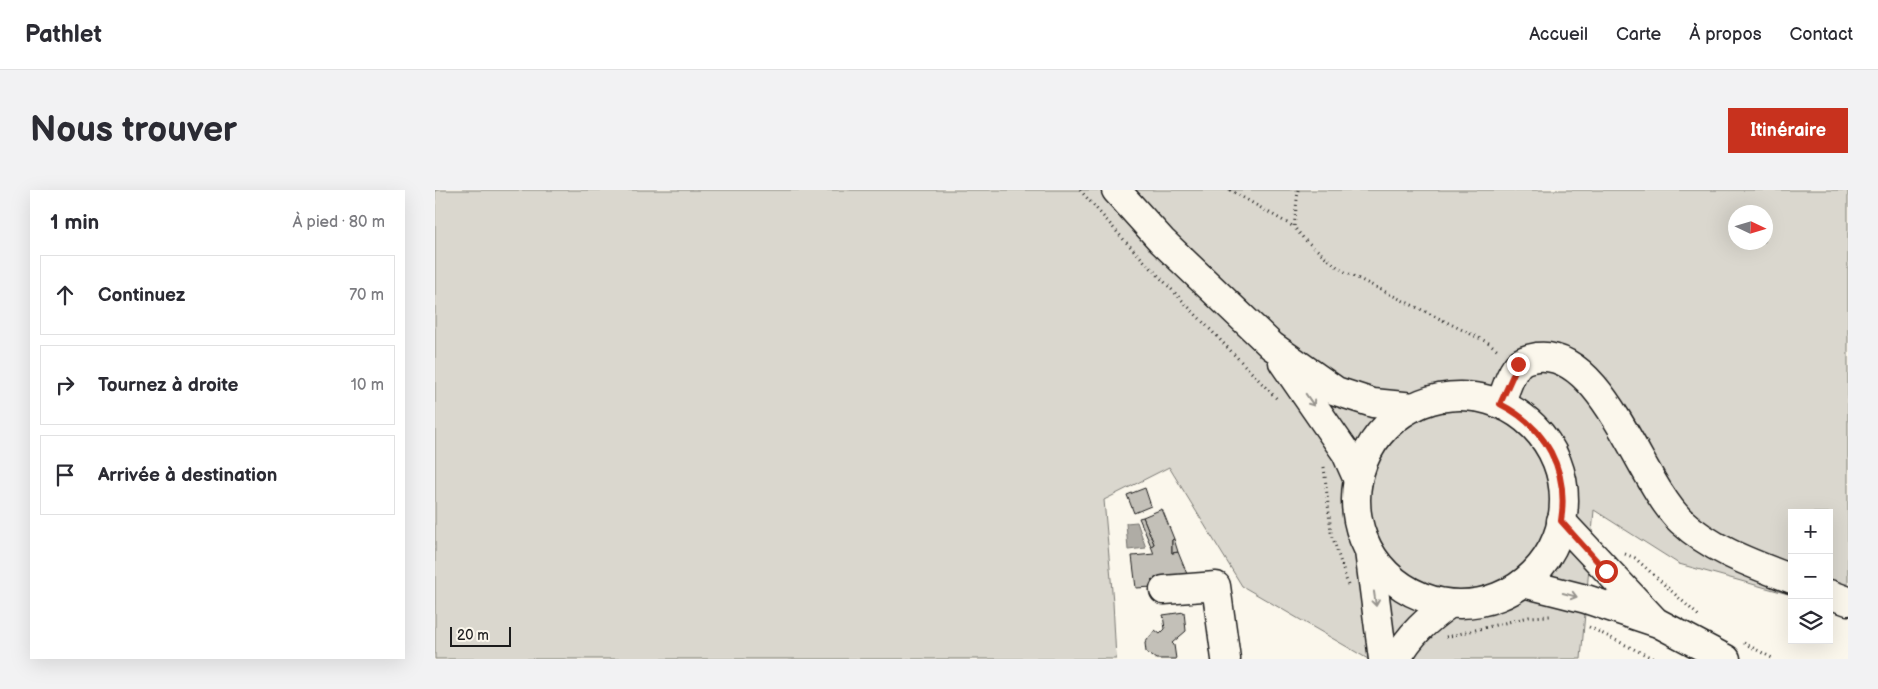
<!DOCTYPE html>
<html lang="fr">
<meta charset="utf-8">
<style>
:root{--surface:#fff;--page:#f2f2f3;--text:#2b2b33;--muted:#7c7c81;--line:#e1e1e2;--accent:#c8321e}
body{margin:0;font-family:"Balsamiq Sans",sans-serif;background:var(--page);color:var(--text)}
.controls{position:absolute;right:15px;bottom:15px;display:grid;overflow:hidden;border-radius:0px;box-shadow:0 5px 20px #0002}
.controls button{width:45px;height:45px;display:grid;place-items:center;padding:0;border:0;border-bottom:1px solid var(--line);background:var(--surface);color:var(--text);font:25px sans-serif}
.compass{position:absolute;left:1293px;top:15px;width:45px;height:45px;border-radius:50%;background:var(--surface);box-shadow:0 5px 20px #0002;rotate:94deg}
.scale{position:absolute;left:15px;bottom:12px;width:61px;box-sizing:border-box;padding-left:5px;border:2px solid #1c1c1c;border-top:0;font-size:14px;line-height:18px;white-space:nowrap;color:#1c1c1c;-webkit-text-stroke:4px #fbf7ec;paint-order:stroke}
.stop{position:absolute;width:15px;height:15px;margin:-11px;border:4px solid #c8321e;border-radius:50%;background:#fff}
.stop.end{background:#c8321e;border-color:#fff;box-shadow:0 1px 5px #0008}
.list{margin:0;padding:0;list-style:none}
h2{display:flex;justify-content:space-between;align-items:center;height:65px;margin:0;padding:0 20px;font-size:21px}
h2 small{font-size:16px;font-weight:400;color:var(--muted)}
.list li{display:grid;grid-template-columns:32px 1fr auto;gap:15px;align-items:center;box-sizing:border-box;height:80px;margin:0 10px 10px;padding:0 10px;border:1px solid var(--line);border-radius:0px}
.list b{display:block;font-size:19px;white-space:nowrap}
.list em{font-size:16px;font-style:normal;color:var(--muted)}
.icon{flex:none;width:28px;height:28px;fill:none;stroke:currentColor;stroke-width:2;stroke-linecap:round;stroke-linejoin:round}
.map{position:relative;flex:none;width:1413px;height:469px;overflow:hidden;border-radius:0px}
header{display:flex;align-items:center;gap:30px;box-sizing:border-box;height:70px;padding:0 25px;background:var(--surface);border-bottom:1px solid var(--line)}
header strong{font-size:24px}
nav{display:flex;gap:28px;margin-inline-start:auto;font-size:18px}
.intro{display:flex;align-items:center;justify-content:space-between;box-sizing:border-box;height:120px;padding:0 30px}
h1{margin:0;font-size:35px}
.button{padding:12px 22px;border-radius:0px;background:var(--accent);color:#fff;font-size:18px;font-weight:700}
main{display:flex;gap:30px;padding:0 30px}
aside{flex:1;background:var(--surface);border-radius:0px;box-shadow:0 5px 20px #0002}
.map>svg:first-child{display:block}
.green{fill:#dad7ce;stroke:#7b7a75;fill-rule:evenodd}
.water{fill:#afaca5;stroke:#74726e}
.building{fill:#c3c0b8;stroke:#1c1c1c}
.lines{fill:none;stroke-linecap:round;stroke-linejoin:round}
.minor-casing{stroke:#1c1c1c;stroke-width:31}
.major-casing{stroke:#1c1c1c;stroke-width:31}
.path{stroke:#1c1c1c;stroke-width:3;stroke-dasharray:1 4;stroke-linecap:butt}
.minor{stroke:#fbf7ec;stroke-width:28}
.major{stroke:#fbf7ec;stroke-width:28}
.oneway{stroke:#97948e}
.route{stroke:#c8321e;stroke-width:6}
</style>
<header>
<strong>Pathlet</strong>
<nav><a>Accueil</a><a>Carte</a><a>À propos</a><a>Contact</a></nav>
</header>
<div class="intro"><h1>Nous trouver</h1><a class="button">Itinéraire</a></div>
<main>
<aside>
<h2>1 min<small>À pied · 80 m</small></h2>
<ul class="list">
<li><svg class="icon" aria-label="ahead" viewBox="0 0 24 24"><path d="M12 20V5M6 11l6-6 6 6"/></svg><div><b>Continuez</b></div><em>70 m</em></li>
<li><svg class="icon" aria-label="right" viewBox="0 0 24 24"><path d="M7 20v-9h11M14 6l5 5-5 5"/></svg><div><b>Tournez à droite</b></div><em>10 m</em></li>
<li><svg class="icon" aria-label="arrive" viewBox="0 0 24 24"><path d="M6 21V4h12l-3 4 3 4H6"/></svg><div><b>Arrivée à destination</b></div></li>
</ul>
</aside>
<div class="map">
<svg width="1413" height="469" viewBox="0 0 1413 469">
<rect width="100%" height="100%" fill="#fbf7ec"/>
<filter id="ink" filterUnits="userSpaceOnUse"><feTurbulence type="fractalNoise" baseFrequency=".02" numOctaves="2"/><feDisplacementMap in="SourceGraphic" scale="10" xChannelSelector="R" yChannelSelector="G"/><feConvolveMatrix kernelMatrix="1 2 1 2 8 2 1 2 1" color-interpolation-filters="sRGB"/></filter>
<g filter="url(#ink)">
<path class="green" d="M0 0H1413V419L1394 415V323H1357V405L1244 374 1159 320 1146 469H933L807 396 734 277 669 310 678 412 681 469H0ZM1300 22H1330V52H1300Z"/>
<polygon class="water" points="702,332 711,358 693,360 691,333"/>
<g class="building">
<polygon points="710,298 716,316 699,323 692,305"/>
<polygon points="727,319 739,349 737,350 737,363 743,362 754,389 717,393 718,397 701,398 697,366 719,364 716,356 719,354 708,327"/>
<polygon points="708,327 719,354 716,356 704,328"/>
<polygon points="739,349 743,362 737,363 737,350"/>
<polygon points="749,422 751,441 737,453 739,455 741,469 721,469 711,462 710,453 720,440 725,444 730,439 728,425"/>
</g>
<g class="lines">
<defs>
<g id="minor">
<path d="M1065 214C1070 203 1075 182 1085 173 1090 169 1096 168 1102 167 1168 159 1205 293 1246 331 1277 360 1318 374 1357 389"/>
<polyline points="729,400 781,396 791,469"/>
<polyline points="1394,404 1413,411"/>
</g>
<g id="major">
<polyline points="681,0 727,51 837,156 901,201 938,213 979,217"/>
<polyline points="848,172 911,263 923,290"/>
<circle cx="1025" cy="310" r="104"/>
<polyline points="1126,331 1218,429"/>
<polyline points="934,361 948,469"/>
<polyline points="1088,393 1151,409 1223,433 1291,469"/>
<path d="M962 469C974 445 993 429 1014 414"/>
</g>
</defs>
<use href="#minor" class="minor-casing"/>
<use href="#major" class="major-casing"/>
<g class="path">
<polyline points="645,0 690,51 843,210"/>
<polyline points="795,0 859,37"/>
<polyline points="863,0 859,37 869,49 906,80 1054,153 1064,161"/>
<polyline points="889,277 896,342 913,395"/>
<polyline points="1190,364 1200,368 1265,427"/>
<polyline points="1154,437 1219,469"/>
<polyline points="1011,447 1094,427 1115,426"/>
<polyline points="1309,453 1339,469"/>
</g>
<use href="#minor" class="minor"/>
<use href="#major" class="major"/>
</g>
<defs><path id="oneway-shaft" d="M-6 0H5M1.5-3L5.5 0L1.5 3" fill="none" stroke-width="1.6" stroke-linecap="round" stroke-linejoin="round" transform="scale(1.25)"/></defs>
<g class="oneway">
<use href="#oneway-shaft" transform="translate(875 210) rotate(55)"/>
<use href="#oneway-shaft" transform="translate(1135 405) rotate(15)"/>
<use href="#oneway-shaft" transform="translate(940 409) rotate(82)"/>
</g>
</g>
<g class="lines" filter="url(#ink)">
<path class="route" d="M1083 174 1065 214C1111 237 1134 280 1126 331L1171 381"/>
</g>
</svg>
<div class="controls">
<button>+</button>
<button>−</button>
<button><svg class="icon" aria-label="layers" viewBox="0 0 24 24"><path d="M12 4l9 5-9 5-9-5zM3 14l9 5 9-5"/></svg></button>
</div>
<svg class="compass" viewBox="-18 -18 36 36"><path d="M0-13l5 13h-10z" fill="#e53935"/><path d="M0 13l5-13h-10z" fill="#7c7c81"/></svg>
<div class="scale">20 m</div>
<div class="stop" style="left:1171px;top:381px"></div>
<div class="stop end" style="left:1083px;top:174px"></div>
</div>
</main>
